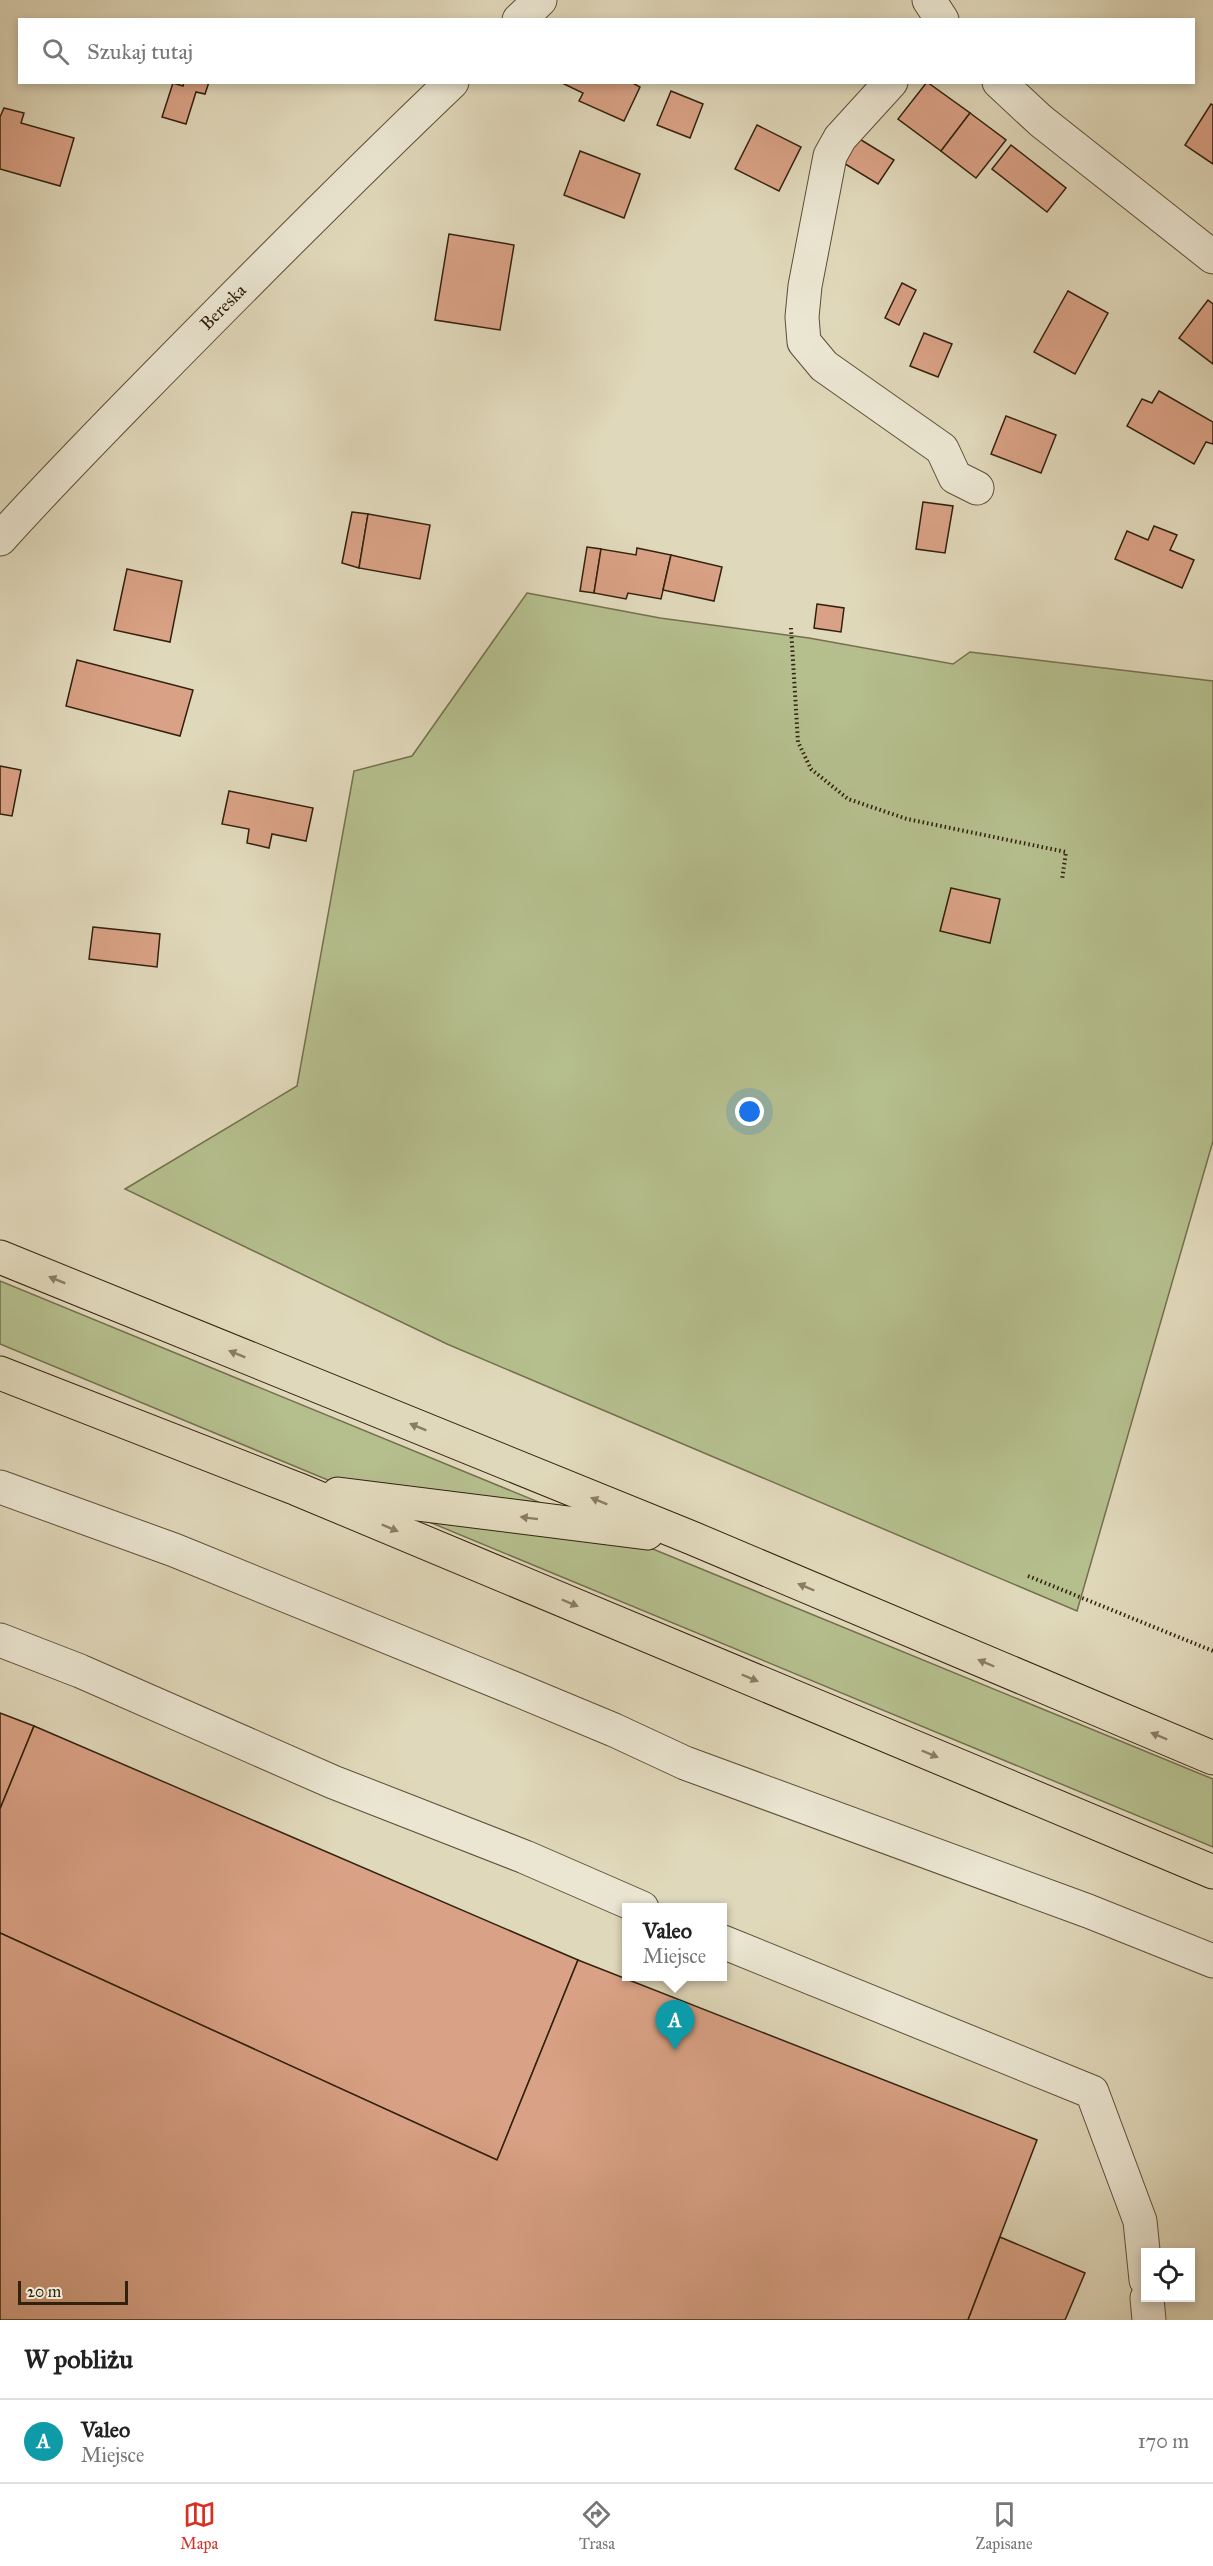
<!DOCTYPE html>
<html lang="pl">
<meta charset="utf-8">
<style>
:root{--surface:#fff;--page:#f2f2f2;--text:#222;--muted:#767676;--line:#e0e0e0;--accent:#d93025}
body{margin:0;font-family:"IM FELL Great Primer",serif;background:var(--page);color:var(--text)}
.controls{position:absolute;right:18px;bottom:18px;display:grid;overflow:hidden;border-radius:0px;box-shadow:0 3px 9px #0003}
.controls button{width:54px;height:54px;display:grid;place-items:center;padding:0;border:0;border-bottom:2px solid var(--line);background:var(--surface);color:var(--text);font:30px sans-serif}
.scale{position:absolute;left:18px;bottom:15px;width:110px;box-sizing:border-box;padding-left:6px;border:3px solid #32210d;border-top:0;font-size:16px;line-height:21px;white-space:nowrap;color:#32210d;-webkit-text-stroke:4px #ebe6d2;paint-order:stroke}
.you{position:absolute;left:750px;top:1112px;width:21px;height:21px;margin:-15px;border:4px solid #fff;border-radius:50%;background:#1a73e8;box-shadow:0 0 0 9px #1a73e833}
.badge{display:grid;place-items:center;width:39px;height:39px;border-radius:50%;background:var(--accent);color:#fff;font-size:20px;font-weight:700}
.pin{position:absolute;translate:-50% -50px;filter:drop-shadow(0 2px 3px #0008)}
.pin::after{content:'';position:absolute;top:32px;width:21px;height:18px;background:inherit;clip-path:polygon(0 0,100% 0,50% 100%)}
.popup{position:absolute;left:622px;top:1903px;width:105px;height:78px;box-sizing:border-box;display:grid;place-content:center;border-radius:0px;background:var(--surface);filter:drop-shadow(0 2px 4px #0005);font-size:20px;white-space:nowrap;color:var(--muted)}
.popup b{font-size:22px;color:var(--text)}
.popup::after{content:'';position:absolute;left:50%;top:100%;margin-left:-12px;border:12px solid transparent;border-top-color:var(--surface)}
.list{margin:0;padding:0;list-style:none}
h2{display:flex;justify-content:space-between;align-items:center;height:78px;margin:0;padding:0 24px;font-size:26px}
h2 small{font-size:20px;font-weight:400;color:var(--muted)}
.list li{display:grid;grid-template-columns:39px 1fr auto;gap:18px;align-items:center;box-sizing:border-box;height:84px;padding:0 24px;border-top:2px solid var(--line)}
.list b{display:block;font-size:22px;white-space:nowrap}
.list p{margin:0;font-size:20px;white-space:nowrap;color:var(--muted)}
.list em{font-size:20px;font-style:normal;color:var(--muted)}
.icon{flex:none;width:33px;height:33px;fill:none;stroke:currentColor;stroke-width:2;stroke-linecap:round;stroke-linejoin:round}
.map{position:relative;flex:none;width:1213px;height:2320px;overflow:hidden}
.search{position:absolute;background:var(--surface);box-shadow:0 3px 9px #0003;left:18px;right:18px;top:18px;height:66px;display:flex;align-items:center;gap:15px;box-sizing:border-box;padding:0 21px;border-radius:0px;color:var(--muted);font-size:22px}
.sheet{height:162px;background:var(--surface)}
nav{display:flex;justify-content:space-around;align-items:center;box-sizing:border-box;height:84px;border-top:2px solid var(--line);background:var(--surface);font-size:16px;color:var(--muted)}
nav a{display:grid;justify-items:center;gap:3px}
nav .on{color:var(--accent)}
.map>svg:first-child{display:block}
.green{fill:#b5be8d;stroke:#74704d;stroke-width:1.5}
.building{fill:#d9a185;stroke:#32210d;stroke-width:1.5}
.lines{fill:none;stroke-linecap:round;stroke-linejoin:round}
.minor-casing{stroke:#5e4f38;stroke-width:35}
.highway-casing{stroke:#32210d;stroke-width:35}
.path{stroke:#32210d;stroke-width:4;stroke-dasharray:1.5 3;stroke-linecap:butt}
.minor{stroke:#ebe6d2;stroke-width:33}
.highway{stroke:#e0d8ba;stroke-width:33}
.oneway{fill:#897c64}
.labels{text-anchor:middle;stroke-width:4.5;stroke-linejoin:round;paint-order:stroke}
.street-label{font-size:18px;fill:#32210d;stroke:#ebe6d2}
</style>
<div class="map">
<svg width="1213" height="2320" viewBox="0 0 1213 2320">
<rect width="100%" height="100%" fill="#e0d8ba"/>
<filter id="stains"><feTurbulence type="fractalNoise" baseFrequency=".00333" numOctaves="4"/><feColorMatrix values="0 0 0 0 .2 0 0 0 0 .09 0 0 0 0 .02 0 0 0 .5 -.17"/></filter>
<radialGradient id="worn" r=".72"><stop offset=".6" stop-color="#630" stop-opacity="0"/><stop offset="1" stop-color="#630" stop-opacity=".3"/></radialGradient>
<g class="green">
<polygon points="527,593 660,618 809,638 953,664 970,652 1213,681 1213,1141 1077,1611 447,1344 125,1189 297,1086 354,771 412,756"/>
<polygon points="0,1281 1213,1779 1213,1847 0,1344"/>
</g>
<g class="building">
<polygon points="184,82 209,82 205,94 196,92 186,124 162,117 173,83 183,86"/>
<polygon points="560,82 631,82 640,87 624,121 579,101 583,93"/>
<polygon points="927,82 970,113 941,151 898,119"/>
<polygon points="671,91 703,104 690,138 657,125"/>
<polygon points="1211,104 1213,105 1213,164 1185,145"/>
<polygon points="4,108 24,113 21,123 74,138 60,186 0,169 0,117"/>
<polygon points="970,113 1006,140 976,178 941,151"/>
<polygon points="757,125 801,147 779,191 735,169"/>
<polygon points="853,135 894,160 878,184 837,159"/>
<polygon points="1011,145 1066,188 1047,212 992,169"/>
<polygon points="580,151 640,174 624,218 564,195"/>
<polygon points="449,234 514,245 500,330 435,320"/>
<polygon points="902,283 916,290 899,325 885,318"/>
<polygon points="1068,291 1108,313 1075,374 1034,352"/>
<polygon points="1208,300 1213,304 1213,364 1179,338"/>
<polygon points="924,333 952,344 938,377 910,366"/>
<polygon points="1159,391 1213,422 1213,444 1206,442 1194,464 1127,426 1142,399 1152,403"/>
<polygon points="1006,416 1056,435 1041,473 991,454"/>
<polygon points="923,502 953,506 945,553 916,549"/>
<polygon points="352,512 368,514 359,568 342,563"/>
<polygon points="368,514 430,525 420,579 359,568"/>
<polygon points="1154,526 1177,535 1170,550 1194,560 1182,588 1115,559 1127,531 1148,540"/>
<polygon points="587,547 601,549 594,593 580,591"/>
<polygon points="637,548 671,555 661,599 628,593 626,599 594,593 601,549 636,555"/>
<polygon points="671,555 722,567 714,601 663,590"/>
<polygon points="127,569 182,581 170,642 114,630"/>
<polygon points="817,604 844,608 841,632 814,628"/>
<polygon points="77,660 193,690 180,736 66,706"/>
<polygon points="0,766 21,770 12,816 0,814"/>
<polygon points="229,791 313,808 306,841 272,834 269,848 247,843 249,829 222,824"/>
<polygon points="951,888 1000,899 990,943 940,931"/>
<polygon points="93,927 160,934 157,967 89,959"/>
<polygon points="0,1713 34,1726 0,1809"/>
<polygon points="34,1726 578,1960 497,2160 0,1933 0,1809"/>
<polygon points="0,1933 497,2160 578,1960 1037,2140 968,2320 0,2320"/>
<polygon points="1000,2237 1085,2273 1065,2320 968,2320"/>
</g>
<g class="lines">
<defs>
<g id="minor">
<polyline points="929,0 942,20"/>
<polyline points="519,20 540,0"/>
<polyline points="891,82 840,138 830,156 805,286 802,317 804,342 824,366 942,449 955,477 977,488"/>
<polyline points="999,82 1041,121 1213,257"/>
<path d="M0 539C44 490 89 444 135 397 239 291 344 185 452 82"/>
<polyline points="0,1487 174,1550 513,1688 614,1730 685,1763 1088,1911 1213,1961"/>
<polyline points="0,1640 80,1671 333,1782 525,1857 642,1908"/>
<polyline points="723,1942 1092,2092 1140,2221 1146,2280"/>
<polyline points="1147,2298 1149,2320"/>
</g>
<g id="highway">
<polyline points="0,1257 692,1538 1213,1758"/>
<polyline points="0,1373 297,1489 1213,1872"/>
<polyline points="338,1494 647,1533"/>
</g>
</defs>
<use href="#minor" class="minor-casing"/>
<use href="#highway" class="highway-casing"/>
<g class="path">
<polyline points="791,628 798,742 811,769 848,799 907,819 1066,852 1062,880"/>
<polyline points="1028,1576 1213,1651"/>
</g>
<use href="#minor" class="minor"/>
<use href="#highway" class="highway"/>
</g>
<defs><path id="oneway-solid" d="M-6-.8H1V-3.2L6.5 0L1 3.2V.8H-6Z" transform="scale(1.5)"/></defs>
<g class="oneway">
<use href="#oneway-solid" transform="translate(57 1280) rotate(-158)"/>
<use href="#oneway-solid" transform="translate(237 1354) rotate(-158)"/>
<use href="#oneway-solid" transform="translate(418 1427) rotate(-158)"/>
<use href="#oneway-solid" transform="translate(599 1501) rotate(-158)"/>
<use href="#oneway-solid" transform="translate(529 1518) rotate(-173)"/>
<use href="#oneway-solid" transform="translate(390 1528) rotate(23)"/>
<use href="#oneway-solid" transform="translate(806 1587) rotate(-157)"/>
<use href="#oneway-solid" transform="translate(570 1603) rotate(23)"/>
<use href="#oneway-solid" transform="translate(986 1663) rotate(-157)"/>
<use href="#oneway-solid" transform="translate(750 1678) rotate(23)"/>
<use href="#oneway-solid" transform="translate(1159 1736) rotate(-157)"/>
<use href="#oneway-solid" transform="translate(930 1754) rotate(23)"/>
</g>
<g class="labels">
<g class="street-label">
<text transform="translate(223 307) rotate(-45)" y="6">Bereska</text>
</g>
</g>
<rect width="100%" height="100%" filter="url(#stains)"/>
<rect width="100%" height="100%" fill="url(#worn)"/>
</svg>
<div class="controls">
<button><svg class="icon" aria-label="locate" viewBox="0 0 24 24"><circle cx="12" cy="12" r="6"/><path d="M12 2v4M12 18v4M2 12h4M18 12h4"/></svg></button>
</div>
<div class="scale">20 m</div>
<div class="you"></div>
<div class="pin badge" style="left:675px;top:2050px;background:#0f9aa8">A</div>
<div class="popup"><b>Valeo</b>Miejsce</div>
<div class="search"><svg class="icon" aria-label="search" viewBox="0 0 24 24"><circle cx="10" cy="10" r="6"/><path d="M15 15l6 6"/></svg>Szukaj tutaj</div>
</div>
<section class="sheet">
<h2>W pobliżu<small></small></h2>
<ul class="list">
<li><span class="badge" style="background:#0f9aa8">A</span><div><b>Valeo</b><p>Miejsce</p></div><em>170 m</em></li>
</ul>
</section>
<nav>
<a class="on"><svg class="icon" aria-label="map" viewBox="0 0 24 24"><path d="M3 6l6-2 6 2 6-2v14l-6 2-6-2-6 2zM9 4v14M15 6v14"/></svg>Mapa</a>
<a><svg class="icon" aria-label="directions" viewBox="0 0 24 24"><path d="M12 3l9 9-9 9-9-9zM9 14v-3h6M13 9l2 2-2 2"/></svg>Trasa</a>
<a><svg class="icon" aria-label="saved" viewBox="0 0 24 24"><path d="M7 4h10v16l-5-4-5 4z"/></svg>Zapisane</a>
</nav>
